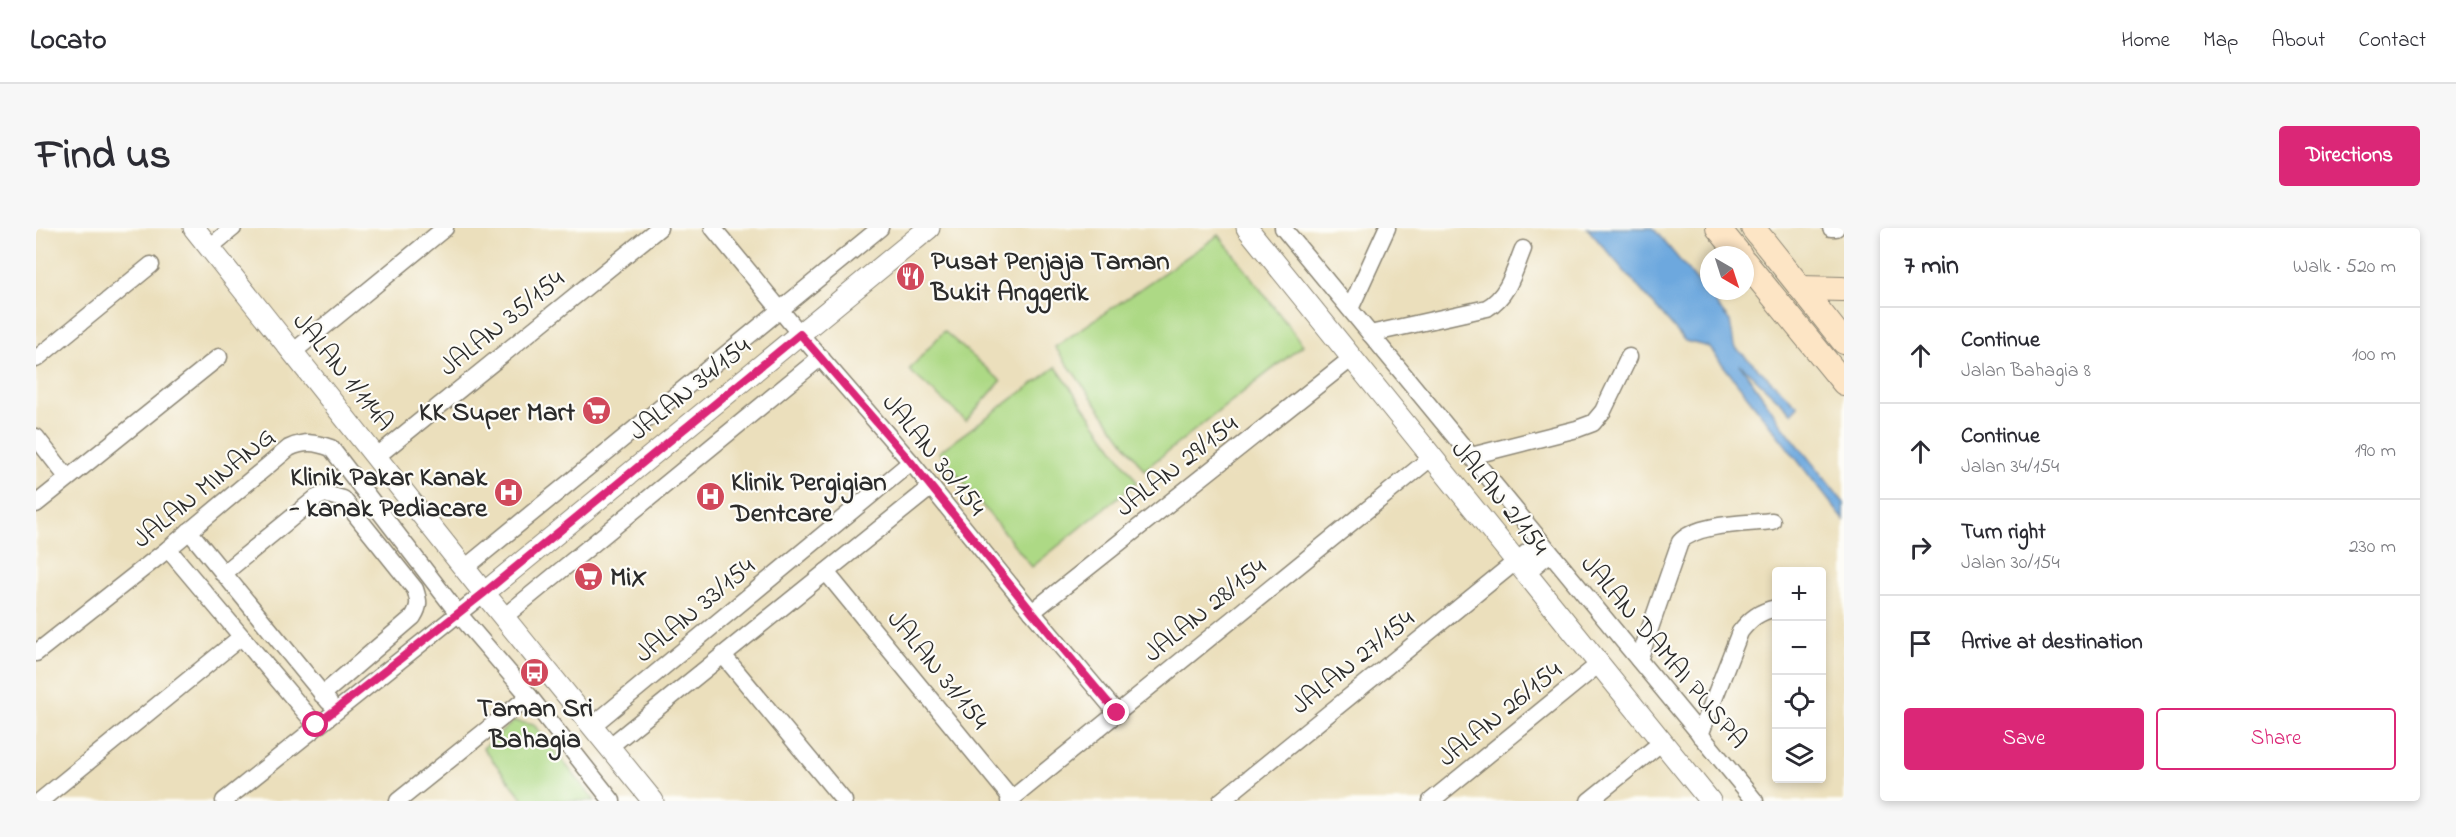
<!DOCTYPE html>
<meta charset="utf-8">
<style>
:root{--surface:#fff;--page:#f7f7f7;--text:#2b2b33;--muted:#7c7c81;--line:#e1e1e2;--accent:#db2777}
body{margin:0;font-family:"Indie Flower",sans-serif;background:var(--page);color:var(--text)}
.controls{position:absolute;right:18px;bottom:18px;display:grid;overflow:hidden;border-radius:6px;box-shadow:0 3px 9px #0003}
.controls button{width:54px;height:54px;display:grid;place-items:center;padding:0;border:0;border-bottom:2px solid var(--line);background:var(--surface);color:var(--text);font:30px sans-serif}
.compass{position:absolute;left:1664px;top:18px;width:54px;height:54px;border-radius:50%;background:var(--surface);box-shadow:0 3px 9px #0003;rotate:141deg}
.stop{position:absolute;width:18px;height:18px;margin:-14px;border:4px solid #db2777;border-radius:50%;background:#fff}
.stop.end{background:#db2777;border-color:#fff;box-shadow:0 2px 6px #0008}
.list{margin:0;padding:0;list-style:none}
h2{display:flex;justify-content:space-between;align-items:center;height:78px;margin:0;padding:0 24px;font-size:26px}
h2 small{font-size:20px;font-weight:400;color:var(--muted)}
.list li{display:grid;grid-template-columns:39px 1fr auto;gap:18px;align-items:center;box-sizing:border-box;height:96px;padding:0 24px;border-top:2px solid var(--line)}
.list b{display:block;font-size:22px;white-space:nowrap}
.list p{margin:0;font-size:20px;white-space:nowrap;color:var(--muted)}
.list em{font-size:20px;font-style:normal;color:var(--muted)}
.actions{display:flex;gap:12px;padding:18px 24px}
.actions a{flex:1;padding:14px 0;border:2px solid var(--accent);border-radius:6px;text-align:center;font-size:21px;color:var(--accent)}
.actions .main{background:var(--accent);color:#fff}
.icon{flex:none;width:33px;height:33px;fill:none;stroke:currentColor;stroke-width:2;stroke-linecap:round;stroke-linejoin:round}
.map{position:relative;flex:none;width:1808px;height:573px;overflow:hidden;border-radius:6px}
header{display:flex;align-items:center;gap:36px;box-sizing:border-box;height:84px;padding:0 30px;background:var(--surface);border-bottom:2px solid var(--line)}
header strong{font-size:28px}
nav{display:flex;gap:33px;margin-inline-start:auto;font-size:21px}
.intro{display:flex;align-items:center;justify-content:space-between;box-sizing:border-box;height:144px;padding:0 36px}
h1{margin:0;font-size:42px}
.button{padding:15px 27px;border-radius:6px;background:var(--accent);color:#fff;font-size:21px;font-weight:700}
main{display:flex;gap:36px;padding:0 36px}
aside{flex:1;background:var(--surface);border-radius:6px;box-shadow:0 3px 9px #0003}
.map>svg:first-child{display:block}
.green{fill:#add985;stroke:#6c8258;stroke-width:1.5}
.water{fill:#6da8de;stroke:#4c6a84;stroke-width:1.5}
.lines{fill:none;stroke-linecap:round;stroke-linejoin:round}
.minor-casing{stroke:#8b8574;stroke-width:19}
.tertiary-casing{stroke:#8b8574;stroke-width:23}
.secondary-casing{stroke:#8b8574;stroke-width:26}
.minor{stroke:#fff;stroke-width:16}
.tertiary{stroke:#fff;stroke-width:21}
.secondary{stroke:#fde5c5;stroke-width:24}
.route{stroke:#db2777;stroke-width:8}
.labels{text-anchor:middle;stroke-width:4.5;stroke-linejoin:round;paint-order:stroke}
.poi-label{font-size:27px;font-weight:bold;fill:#2b2b2b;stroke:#fdfcf7;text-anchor:start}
.street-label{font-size:27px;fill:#2b2b2b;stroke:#fdfcf7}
</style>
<header>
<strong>Locato</strong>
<nav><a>Home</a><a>Map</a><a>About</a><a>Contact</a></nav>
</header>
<div class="intro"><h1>Find us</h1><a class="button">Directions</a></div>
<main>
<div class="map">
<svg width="1808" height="573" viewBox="0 0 1808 573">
<rect width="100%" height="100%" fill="#fdfcf7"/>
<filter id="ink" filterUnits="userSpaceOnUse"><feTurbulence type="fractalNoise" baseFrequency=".0167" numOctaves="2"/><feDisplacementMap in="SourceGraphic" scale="12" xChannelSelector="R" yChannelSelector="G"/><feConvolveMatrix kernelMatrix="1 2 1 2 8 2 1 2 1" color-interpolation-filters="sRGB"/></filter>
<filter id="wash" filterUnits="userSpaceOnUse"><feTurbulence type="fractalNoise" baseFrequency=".008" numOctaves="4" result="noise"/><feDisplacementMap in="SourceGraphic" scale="24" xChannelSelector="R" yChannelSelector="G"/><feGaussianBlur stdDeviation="1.35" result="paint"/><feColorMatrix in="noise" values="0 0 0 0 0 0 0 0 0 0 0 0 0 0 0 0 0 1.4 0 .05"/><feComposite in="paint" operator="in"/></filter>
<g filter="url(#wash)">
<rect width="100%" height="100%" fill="#ebdfbc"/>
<g class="green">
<polygon points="1183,7 1267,117 1108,242 1019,119"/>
<polygon points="908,103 965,153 930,193 873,142"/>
<polygon points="1020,139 1101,254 996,339 903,224"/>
<polygon points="478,493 498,497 559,573 489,573 447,520"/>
</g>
<polygon class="water" points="1551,0 1617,0 1694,93 1698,118 1762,178 1756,185 1704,136 1743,193 1808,275 1808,292 1673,119 1649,113"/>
</g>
<g filter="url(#ink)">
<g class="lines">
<defs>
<g id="minor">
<polyline points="677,0 764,106 875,234 996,384 1081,485"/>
<polyline points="1247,0 1719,573"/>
<polyline points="1795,0 1800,0"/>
<polyline points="174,19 197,0"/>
<polyline points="1314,81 1351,0"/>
<path d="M1334 106 1451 80C1473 67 1478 43 1487 21"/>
<polyline points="257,124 409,0"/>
<polyline points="0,131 115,37"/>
<polyline points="0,209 31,249"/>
<polyline points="1435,228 1541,201 1557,195 1567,183 1593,129"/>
<polyline points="340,229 623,0"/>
<polyline points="0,276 183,129"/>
<polyline points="153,303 293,474"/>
<polyline points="132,321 280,497"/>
<polyline points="429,340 844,0"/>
<polyline points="790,344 976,571"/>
<polyline points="1490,345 1514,325"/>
<path d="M187 346 280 270 289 266 307 271 379 361C383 373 384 378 377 389L286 467"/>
<polyline points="996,384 1316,130"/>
<polyline points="468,389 785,129"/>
<path d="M0 425 132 321 253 220C269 213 278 214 295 220L421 384 493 468 576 573"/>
<polyline points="687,427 808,573"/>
<path d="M1603 432 1644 314C1661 295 1710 296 1736 293"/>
<polyline points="556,498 875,234"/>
<path d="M1664 507 1704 404C1715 390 1723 384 1740 380"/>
<polyline points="573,519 894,260"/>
<polyline points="4,573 205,409"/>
<polyline points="188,573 448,365"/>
<polyline points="362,573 493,468"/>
<polyline points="973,573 1396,229"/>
<polyline points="1185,573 1505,313"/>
<polyline points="1395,573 1563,436"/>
<polyline points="1553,573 1626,514"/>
</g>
<g id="tertiary">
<polyline points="158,0 448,365 617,573"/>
<polyline points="1211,0 1674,573"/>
<polyline points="448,365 893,0"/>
</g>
<g id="secondary">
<polyline points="1682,0 1704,27"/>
<polyline points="1717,0 1808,114"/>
<polyline points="1709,34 1808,155"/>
<polyline points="1765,60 1806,61"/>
</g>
</defs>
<use href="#minor" class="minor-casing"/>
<use href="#tertiary" class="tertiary-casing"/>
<use href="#secondary" class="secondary-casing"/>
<use href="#minor" class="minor"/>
<use href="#tertiary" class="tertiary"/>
<use href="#secondary" class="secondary"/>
</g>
</g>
<g class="lines" filter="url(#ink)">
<polyline class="route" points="280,497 448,365 764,106 875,234 996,384 1081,485"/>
</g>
<defs>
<symbol id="restaurant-disc" viewBox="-11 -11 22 22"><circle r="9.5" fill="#d1495b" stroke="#fdfcf7"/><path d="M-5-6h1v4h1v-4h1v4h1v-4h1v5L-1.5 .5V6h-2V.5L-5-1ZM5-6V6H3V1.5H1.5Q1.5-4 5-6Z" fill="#fff"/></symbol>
<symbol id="supermarket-disc" viewBox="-11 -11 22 22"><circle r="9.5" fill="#d1495b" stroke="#fdfcf7"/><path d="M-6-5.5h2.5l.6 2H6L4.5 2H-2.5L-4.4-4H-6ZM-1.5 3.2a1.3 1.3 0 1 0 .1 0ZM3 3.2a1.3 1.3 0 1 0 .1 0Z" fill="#fff"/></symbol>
<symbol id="hospital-disc" viewBox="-11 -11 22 22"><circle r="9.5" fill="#d1495b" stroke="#fdfcf7"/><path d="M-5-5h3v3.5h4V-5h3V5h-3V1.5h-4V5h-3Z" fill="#fff"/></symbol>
<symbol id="bus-disc" viewBox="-11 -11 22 22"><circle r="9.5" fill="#d1495b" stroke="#fdfcf7"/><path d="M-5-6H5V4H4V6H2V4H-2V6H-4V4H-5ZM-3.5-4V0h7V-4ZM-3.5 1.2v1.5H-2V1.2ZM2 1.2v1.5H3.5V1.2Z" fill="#fff"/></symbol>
</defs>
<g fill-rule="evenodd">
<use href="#restaurant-disc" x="858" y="32" width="33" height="33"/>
<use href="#supermarket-disc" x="544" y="166" width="33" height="33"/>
<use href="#hospital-disc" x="456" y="248" width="33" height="33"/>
<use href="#hospital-disc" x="658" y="252" width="33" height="33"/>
<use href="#supermarket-disc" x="536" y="332" width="33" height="33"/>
<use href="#bus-disc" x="482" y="428" width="33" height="33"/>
</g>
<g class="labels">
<g class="poi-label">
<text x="895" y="41">Pusat Penjaja Taman<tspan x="895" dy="31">Bukit Anggerik</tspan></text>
<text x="539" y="192" text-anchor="end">KK Super Mart</text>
<text x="451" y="257" text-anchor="end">Klinik Pakar Kanak<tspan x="451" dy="31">- kanak Pediacare</tspan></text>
<text x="695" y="262">Klinik Pergigian<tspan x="695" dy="31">Dentcare</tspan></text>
<text x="574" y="357">MiX</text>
<text x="499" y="488" text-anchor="middle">Taman Sri<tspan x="499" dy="31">Bahagia</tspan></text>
</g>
<g class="street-label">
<text transform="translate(465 94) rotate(-39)" y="9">JALAN 35/154</text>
<text transform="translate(308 143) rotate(51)" y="9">JALAN 1/114A</text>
<text transform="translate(653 160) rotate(-39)" y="9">JALAN 34/154</text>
<text transform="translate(899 226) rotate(51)" y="9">JALAN 30/154</text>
<text transform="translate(1140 237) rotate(-38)" y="9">JALAN 29/154</text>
<text transform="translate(167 259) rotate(-39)" y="9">JALAN MINANG</text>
<text transform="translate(1465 269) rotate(51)" y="9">JALAN 2/154</text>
<text transform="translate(658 381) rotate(-40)" y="9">JALAN 33/154</text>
<text transform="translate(1168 381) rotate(-39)" y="9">JALAN 28/154</text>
<text transform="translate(1629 423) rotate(50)" y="9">JALAN DAMAI PUSPA</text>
<text transform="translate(1316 433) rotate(-39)" y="9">JALAN 27/154</text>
<text transform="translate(903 441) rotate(51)" y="9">JALAN 31/154</text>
<text transform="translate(1463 485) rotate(-39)" y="9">JALAN 26/154</text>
</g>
</g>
</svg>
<div class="controls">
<button>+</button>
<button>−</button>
<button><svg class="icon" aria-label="locate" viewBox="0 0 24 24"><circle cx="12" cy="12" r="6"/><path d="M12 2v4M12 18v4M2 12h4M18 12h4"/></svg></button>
<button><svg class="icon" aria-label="layers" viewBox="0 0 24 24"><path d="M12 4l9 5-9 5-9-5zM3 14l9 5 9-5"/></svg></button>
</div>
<svg class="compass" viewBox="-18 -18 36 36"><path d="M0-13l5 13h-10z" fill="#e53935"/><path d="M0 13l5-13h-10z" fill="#7c7c81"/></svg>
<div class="stop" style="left:280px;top:497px"></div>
<div class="stop end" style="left:1081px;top:485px"></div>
</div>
<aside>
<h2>7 min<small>Walk · 520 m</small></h2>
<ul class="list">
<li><svg class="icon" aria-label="ahead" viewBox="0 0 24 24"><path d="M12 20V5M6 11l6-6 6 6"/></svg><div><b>Continue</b><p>Jalan Bahagia 8</p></div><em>100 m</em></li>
<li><svg class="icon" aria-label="ahead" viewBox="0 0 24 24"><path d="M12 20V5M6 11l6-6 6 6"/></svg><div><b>Continue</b><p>Jalan 34/154</p></div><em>190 m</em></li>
<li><svg class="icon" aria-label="right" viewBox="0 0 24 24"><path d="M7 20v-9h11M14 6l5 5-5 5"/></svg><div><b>Turn right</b><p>Jalan 30/154</p></div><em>230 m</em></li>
<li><svg class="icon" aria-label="arrive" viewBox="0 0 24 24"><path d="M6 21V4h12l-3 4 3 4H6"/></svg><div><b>Arrive at destination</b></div></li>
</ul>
<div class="actions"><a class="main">Save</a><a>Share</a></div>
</aside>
</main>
